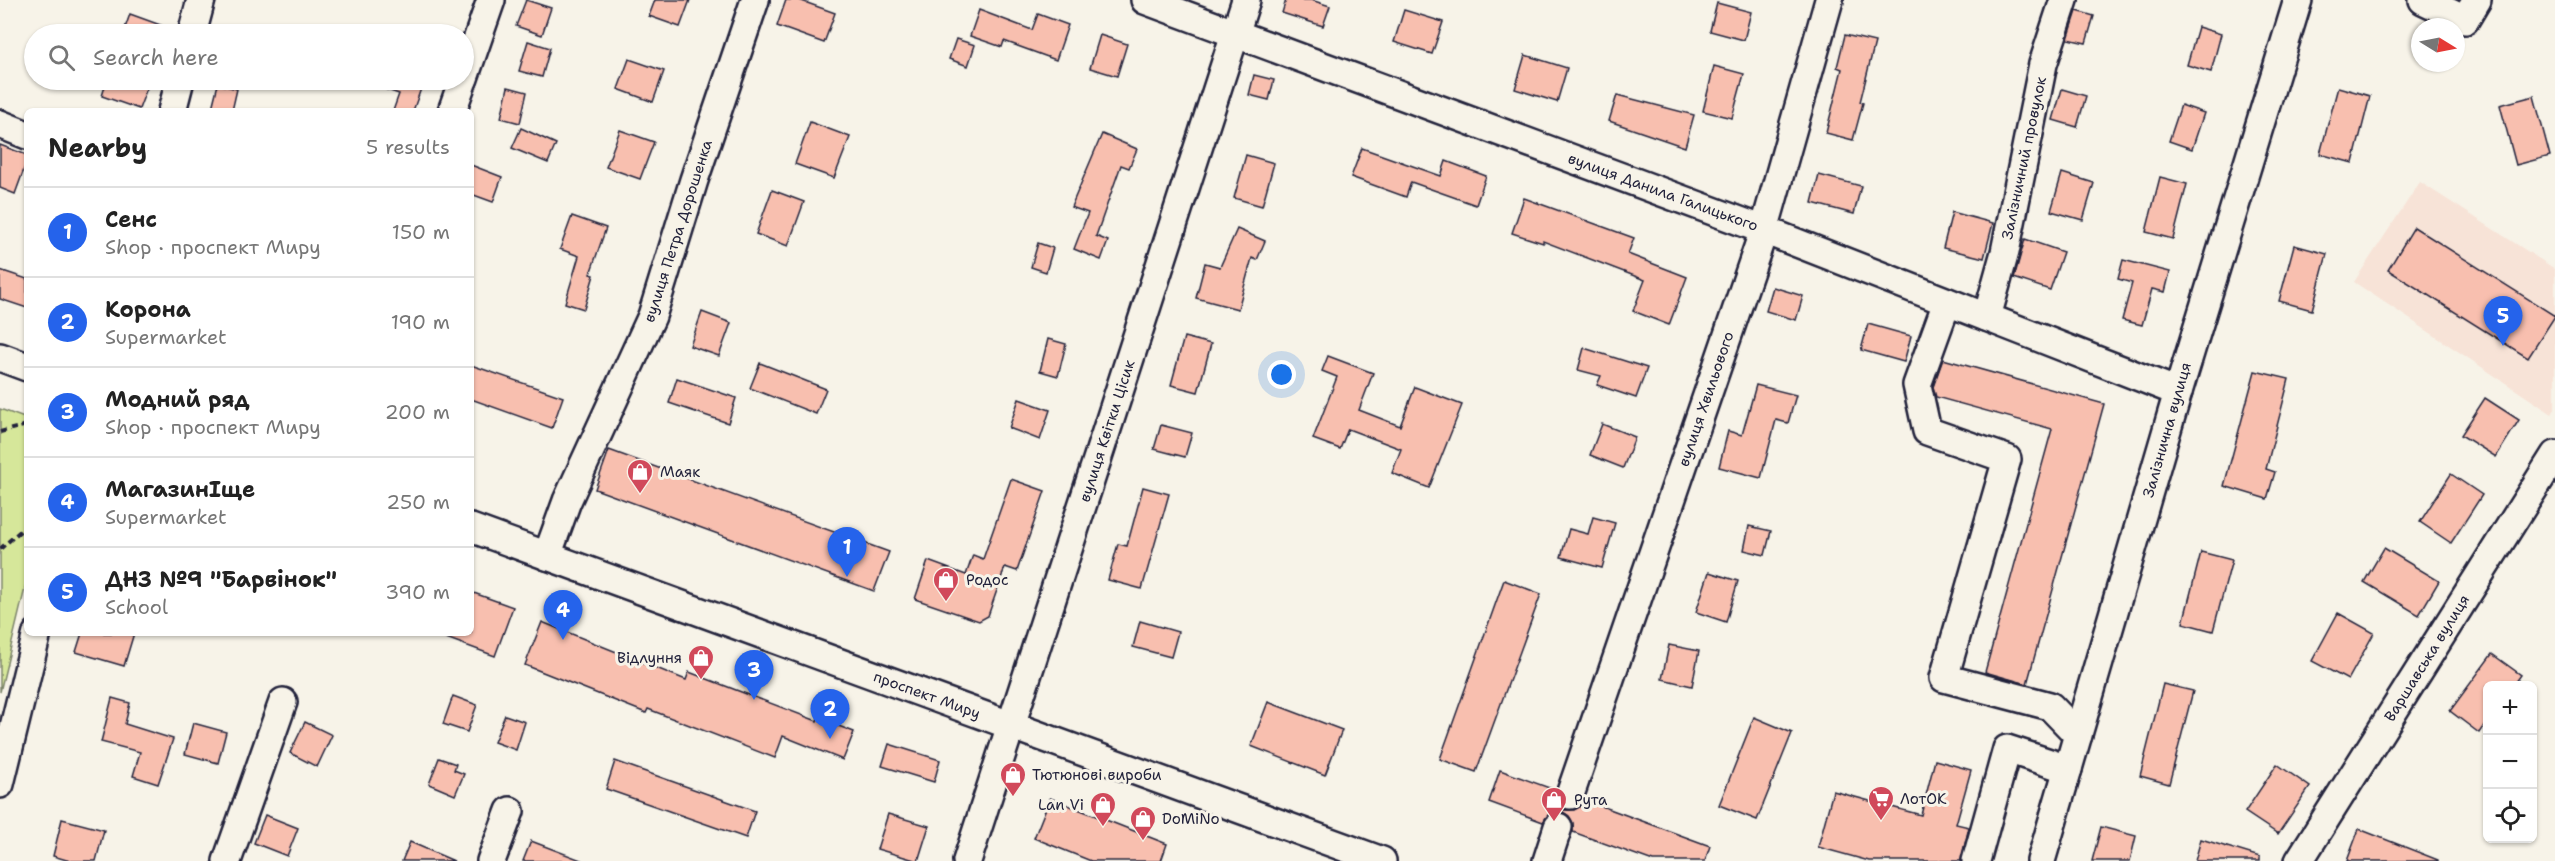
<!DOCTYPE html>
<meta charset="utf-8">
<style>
:root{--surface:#fff;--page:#f2f2f2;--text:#222;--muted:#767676;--line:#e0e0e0;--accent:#2563eb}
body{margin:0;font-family:"Shantell Sans",sans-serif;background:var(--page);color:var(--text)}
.controls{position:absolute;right:18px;bottom:18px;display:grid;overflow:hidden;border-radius:9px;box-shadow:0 2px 4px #0004}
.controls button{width:54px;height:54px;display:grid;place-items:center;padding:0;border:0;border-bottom:2px solid var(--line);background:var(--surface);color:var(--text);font:30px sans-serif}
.compass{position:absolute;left:2411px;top:18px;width:54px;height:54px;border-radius:50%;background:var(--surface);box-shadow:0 2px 4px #0004;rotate:100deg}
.you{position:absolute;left:1282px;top:375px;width:21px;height:21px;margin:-15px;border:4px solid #fff;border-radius:50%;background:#1a73e8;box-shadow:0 0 0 9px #1a73e833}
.badge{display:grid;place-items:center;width:39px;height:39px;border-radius:50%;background:var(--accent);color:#fff;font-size:20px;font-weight:700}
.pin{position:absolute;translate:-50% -50px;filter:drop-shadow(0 2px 3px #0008)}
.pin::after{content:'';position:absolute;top:32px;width:21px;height:18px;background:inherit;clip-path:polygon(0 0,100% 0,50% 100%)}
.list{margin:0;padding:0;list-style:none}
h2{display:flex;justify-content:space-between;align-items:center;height:78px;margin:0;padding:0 24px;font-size:26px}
h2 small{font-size:20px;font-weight:400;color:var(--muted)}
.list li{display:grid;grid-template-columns:39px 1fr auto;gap:18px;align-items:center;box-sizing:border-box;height:90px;padding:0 24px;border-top:2px solid var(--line)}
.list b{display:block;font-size:22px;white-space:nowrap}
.list p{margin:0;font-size:20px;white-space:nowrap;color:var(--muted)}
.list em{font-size:20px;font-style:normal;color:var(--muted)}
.icon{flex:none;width:33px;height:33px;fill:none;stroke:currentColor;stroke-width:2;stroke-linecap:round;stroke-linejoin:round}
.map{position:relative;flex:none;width:2555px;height:861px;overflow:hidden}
.search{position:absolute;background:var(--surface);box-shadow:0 2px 4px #0004;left:24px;top:24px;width:450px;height:66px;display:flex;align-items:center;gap:15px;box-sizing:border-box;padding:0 21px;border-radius:33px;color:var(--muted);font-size:22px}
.panel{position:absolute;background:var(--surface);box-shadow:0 2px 4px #0004;left:24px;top:108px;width:450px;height:528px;border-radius:9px}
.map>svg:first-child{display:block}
.built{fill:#f7e3d7}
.green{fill:#d6e79a;stroke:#7c846a;stroke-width:1.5}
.building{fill:#f8bfaf;stroke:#22223b;stroke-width:1.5}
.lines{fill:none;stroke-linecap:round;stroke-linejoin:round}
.minor-casing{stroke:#22223b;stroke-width:32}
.path{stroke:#22223b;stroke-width:4;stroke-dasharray:6 4.5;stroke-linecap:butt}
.minor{stroke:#f7f3e8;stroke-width:27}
.labels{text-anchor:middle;stroke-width:6;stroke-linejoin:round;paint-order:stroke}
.street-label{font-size:15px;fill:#22223b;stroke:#f7f3e8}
.poi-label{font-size:15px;fill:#22223b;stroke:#f7f3e8;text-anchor:start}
</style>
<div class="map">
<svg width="2555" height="861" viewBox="0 0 2555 861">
<rect width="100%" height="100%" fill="#f7f3e8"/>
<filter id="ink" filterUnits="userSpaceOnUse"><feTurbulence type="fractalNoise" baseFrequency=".0167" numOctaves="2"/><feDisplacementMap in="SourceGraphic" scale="12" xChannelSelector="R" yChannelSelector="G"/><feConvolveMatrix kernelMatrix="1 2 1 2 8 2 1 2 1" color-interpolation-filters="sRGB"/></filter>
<g filter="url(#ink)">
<polygon class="built" points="2420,182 2555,269 2555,409 2552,414 2354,282"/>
<polygon class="green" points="0,409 27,419 27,580 0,692"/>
<g class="building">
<polygon points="526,0 551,8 542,35 516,26"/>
<polygon points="655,0 690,0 680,27 649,16"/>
<polygon points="786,0 799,0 835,13 824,43 777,26"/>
<polygon points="1286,0 1311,0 1330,6 1323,26 1282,13"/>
<polygon points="1717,3 1751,12 1744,40 1710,31"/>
<polygon points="979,10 1032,30 1038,14 1068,25 1056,60 1004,41 1002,47 970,36"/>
<polygon points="1404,10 1443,22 1432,54 1394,42"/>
<polygon points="2077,11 2094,16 2086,43 2068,39"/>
<polygon points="130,14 177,31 177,34 123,34"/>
<polygon points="2198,27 2221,34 2211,72 2187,65"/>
<polygon points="1100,35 1127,44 1117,76 1090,68"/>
<polygon points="1845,35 1875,42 1860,102 1863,103 1853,140 1826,133 1842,69 1837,67"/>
<polygon points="956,39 975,45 968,66 949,59"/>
<polygon points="528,41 550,48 542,77 519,71"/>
<polygon points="1525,55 1567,68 1557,102 1515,89"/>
<polygon points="629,59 664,71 653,102 618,89"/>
<polygon points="1714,66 1744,74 1732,118 1703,111"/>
<polygon points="1254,75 1274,80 1269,100 1249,95"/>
<polygon points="107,80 150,80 139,109 102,96"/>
<polygon points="364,80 424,80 413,111 393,111 399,94 364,82"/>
<polygon points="218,84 237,89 232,111 212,108"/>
<polygon points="508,87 527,92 520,123 501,118"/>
<polygon points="2338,87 2370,96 2353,163 2320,154"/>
<polygon points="2062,89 2086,96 2077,127 2053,120"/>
<polygon points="1617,95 1694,115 1685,147 1609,121"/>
<polygon points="2534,96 2550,156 2516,165 2500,105"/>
<polygon points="2181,105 2204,113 2192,149 2169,141"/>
<polygon points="810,122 850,137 834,178 795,164"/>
<polygon points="521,128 556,144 548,163 512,148"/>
<polygon points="620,130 654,142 640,179 606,167"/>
<polygon points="1102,134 1137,149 1129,168 1121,165 1096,236 1108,241 1101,260 1074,249 1088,213 1071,207"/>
<polygon points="0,145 27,155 27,161 15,194 0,188"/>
<polygon points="1362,148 1441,176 1446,161 1486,176 1476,205 1411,182 1406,197 1351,177"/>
<polygon points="1246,155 1274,163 1262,206 1234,198"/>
<polygon points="471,165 502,177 493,202 471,194"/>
<polygon points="2062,173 2094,183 2083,220 2051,211"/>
<polygon points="1819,175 1861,186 1854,214 1812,203"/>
<polygon points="2160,177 2187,184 2173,239 2146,232"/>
<polygon points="772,190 804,202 788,246 756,234"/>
<polygon points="1524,198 1634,238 1628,254 1687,277 1669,325 1633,311 1645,280 1543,241 1543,243 1512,233"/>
<polygon points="1952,212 1993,223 1984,258 1943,248"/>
<polygon points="572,216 606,228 590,274 594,275 584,309 565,303 579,256 560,249"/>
<polygon points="2414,227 2555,316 2528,358 2388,270"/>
<polygon points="1237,229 1265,241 1257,260 1252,258 1238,309 1196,298 1205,263 1220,267"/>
<polygon points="2025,239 2063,252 2050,290 2014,278"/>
<polygon points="1038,243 1053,248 1046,272 1031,267"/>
<polygon points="2294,245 2327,254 2312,310 2279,301"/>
<polygon points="2123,260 2170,272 2165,292 2152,289 2142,325 2122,320 2132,283 2118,279"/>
<polygon points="0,270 27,279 27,308 0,299"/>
<polygon points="1773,287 1803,296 1796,320 1766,311"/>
<polygon points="702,312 731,323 719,356 690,346"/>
<polygon points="1868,324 1911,336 1904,362 1861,350"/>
<polygon points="1184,337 1211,344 1198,392 1171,385"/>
<polygon points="1048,339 1066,344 1058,376 1040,371"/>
<polygon points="1584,348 1647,368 1636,398 1597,385 1601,376 1578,370"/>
<polygon points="1328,356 1373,373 1359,410 1400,426 1415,387 1462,405 1429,488 1392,473 1401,449 1348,429 1340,449 1313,439 1337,377 1322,371"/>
<polygon points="1943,359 2104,404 2027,684 1985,672 2052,429 1936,397 1933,387"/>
<polygon points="760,363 826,389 816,414 750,388"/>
<polygon points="471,365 563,397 552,428 471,399"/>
<polygon points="2255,371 2289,379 2266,469 2275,472 2267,499 2224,486"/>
<polygon points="677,378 736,398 728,423 669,403"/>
<polygon points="1756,385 1796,395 1788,423 1776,420 1761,478 1719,467 1728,431 1742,435"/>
<polygon points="2485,398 2519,420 2496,457 2461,435"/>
<polygon points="1019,399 1050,410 1040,440 1009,428"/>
<polygon points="1602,424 1635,437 1623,468 1590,455"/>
<polygon points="1161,425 1192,433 1185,457 1154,449"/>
<polygon points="609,450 889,552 874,591 595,489"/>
<polygon points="2451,474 2482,495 2451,543 2420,522"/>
<polygon points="1011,479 1045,491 1017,571 1005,567 988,616 979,621 915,599 928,561 966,575 973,555 983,559"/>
<polygon points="1143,487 1169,494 1142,589 1108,580 1118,544 1127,546"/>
<polygon points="1593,517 1615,523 1602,568 1561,557 1569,529 1588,534"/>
<polygon points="1749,526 1771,531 1765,555 1744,550"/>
<polygon points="2384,548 2439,581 2419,615 2364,582"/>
<polygon points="2201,552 2232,560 2213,631 2183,623"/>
<polygon points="1709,572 1738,581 1726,622 1696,612"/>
<polygon points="1504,580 1541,594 1476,772 1440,759"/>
<polygon points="471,592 513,607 495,656 438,635 438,633 471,633"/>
<polygon points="2338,613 2374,633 2348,680 2312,661"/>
<polygon points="1140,621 1178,632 1171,657 1133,647"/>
<polygon points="542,622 686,680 689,672 817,721 818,718 854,732 843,760 783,736 775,758 648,709 646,713 525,665"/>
<polygon points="82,633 134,633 124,666 76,652"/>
<polygon points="1669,645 1699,651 1692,686 1662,679"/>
<polygon points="2492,654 2521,675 2513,686 2487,686 2487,721 2479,733 2450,711"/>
<polygon points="2163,684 2193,691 2169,784 2140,776"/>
<polygon points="453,696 477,705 467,732 443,724"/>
<polygon points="112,698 130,703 125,724 173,739 158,784 133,776 140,752 101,742"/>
<polygon points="1268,702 1342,730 1325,775 1251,746"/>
<polygon points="505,715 525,722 516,750 494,742"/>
<polygon points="1754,717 1792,733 1757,820 1719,805"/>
<polygon points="305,722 332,735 317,767 290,753"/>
<polygon points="193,723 226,732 218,763 185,754"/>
<polygon points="889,744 940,760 934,782 882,766"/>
<polygon points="439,758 456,764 454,770 464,774 455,795 429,784"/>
<polygon points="1935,760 1971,770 1956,824 1969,827 1961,861 1869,861 1818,847 1833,791 1921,815"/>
<polygon points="615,761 755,811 746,838 606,789"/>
<polygon points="2277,764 2310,787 2278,834 2245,812"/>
<polygon points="1500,770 1555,790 1555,799 1558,805 1564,810 1574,810 1581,806 1585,800 1710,846 1705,861 1653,861 1573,832 1573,823 1569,816 1563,812 1554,812 1548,815 1543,822 1489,802"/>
<polygon points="1050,798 1167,844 1161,861 1091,861 1034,838"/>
<polygon points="888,814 929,826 918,861 877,849"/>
<polygon points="265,815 298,828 287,856 254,843"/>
<polygon points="62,819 104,830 96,861 70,861 53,856"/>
<polygon points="2101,827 2136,836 2130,861 2092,861"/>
<polygon points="2359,829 2438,860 2438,861 2347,861"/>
<polygon points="2201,839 2260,857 2260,861 2195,861"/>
<polygon points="531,841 581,860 580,861 523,861"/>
<polygon points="410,842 454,861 402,861"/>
</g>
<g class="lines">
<defs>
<g id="minor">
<polyline points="1145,0 1764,230 2178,392"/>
<polyline points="2423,0 2465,20 2477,0"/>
<polyline points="192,34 201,0"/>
<polyline points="464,78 491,0"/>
<polyline points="172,111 180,80"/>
<polyline points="452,111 463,80"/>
<polyline points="0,124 27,135"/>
<polyline points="1947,302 1917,385 1927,431 2007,459 1944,678 2050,706 2078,735"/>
<polyline points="1987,317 2005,252 2043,64 2064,0"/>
<polyline points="0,357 27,367"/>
<polyline points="471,528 1382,861"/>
<polyline points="547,556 567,501 652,316 694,180 755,0"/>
<polyline points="0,784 37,633"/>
<polyline points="1570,795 1764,230 1829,0"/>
<polyline points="227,861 283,702"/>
<polyline points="491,861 510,811"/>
<polyline points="967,861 1246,0"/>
<polyline points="1547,861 1558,827"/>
<polyline points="1976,861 2007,749 2068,769"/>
<polyline points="2041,861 2178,392 2298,0"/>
<polyline points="2299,861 2555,455"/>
</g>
</defs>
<use href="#minor" class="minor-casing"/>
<g class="path">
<polyline points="0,432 27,425"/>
<polyline points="0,549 27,525"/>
</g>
<use href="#minor" class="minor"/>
</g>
</g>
<defs>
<symbol id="shop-pin" viewBox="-11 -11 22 30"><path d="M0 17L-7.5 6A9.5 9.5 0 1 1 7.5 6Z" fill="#d1495b" stroke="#f7f3e8"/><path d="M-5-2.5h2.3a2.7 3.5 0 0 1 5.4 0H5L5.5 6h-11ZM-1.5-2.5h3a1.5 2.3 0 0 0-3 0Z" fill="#fff"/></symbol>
<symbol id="supermarket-pin" viewBox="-11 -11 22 30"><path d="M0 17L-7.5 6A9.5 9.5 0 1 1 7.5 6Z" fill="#d1495b" stroke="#f7f3e8"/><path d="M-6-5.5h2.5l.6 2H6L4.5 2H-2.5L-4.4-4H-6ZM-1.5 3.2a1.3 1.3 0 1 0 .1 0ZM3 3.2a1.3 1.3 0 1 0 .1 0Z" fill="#fff"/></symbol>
</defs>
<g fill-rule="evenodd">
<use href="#shop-pin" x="625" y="457" width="30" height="40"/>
<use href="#shop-pin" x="931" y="565" width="30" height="40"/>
<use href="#shop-pin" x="686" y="643" width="30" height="40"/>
<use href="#shop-pin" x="998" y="760" width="30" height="40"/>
<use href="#supermarket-pin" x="1866" y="784" width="30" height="40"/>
<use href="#shop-pin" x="1539" y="785" width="30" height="40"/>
<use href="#shop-pin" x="1088" y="790" width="30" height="40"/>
<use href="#shop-pin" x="1128" y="804" width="30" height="40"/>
</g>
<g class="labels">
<g class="street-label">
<text transform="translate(2024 158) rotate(-78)" y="5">Залізничний провулок</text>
<text transform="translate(1663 192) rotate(20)" y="5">вулиця Данила Галицького</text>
<text transform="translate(678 231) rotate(-72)" y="5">вулиця Петра Дорошенка</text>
<text transform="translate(1706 399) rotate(-71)" y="5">вулиця Хвильового</text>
<text transform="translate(2167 430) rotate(-74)" y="5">Залізнична вулиця</text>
<text transform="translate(1107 431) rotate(-72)" y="5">вулиця Квітки Цісик</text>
<text transform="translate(2427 658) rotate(-58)" y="5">Варшавська вулиця</text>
<text transform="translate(927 695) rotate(20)" y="5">проспект Миру</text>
</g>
<g class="poi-label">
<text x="660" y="477">Маяк</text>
<text x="966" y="585">Родос</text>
<text x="682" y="663" text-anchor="end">Відлуння</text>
<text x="1032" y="780">Тютюнові вироби</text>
<text x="1900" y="804">ЛотОК</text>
<text x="1574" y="805">Рута</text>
<text x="1084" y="810" text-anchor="end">Lan Vi</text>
<text x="1162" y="824">DoMiNo</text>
</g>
</g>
</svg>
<div class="controls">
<button>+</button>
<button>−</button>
<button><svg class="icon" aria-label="locate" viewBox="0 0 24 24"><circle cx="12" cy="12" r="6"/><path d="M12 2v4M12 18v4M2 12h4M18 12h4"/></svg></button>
</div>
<svg class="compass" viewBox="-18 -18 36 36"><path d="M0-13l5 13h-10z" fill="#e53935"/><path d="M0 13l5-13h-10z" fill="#767676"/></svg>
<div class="you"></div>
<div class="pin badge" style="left:847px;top:577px">1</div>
<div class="pin badge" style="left:830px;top:739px">2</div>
<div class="pin badge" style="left:754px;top:700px">3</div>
<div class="pin badge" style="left:563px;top:640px">4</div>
<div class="pin badge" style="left:2503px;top:346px">5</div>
<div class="search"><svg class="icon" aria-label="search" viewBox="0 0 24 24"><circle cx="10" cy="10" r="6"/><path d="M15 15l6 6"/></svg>Search here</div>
<section class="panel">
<h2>Nearby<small>5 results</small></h2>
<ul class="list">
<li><span class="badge">1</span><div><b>Сенс</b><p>Shop · проспект Миру</p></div><em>150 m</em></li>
<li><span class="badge">2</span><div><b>Корона</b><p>Supermarket</p></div><em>190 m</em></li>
<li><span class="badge">3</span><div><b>Модний ряд</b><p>Shop · проспект Миру</p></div><em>200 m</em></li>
<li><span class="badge">4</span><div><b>МагазинІще</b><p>Supermarket</p></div><em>250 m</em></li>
<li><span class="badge">5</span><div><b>ДНЗ №9 &quot;Барвінок&quot;</b><p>School</p></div><em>390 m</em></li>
</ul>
</section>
</div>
